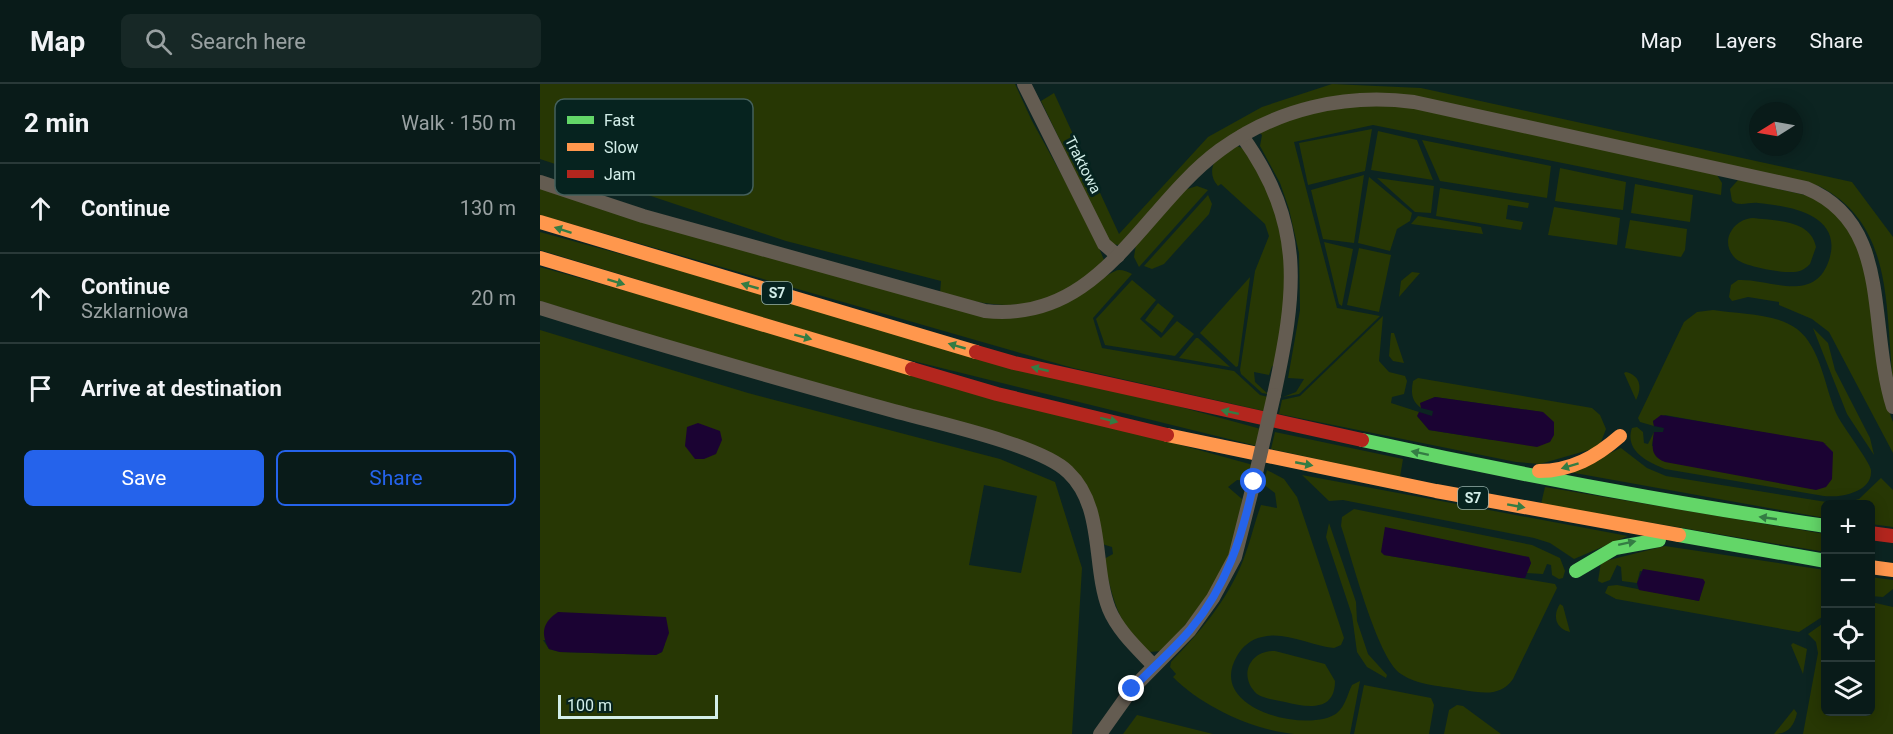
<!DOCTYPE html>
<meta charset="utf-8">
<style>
:root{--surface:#091b19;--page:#172826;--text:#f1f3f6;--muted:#99a1a2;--line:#293938;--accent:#2563eb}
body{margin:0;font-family:Roboto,sans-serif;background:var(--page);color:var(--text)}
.controls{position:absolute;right:18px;bottom:18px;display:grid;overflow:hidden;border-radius:9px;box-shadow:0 3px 15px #0003}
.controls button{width:54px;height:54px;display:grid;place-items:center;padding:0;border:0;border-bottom:2px solid var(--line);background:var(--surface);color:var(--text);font:30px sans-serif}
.compass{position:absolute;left:1209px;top:18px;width:54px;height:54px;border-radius:50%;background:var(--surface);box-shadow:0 3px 15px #0003;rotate:259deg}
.scale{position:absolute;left:18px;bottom:15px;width:160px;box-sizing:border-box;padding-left:6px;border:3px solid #d3eee9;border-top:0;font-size:16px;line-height:21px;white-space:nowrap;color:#d3eee9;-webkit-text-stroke:4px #06231f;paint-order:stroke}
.stop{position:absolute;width:18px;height:18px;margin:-14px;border:4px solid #2563eb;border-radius:50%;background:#fff}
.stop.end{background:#2563eb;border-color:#fff;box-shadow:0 2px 6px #0008}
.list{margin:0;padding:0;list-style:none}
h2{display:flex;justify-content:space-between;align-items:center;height:78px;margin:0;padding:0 24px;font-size:26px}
h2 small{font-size:20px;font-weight:400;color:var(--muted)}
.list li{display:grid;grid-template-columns:39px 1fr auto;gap:18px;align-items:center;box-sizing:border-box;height:90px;padding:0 24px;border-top:2px solid var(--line)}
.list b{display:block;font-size:22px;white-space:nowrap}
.list p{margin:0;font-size:20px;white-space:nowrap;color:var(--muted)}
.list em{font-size:20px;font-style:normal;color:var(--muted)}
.actions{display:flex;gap:12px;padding:18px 24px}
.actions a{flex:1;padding:14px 0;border:2px solid var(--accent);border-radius:9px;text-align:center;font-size:21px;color:var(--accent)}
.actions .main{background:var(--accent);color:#fff}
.icon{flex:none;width:33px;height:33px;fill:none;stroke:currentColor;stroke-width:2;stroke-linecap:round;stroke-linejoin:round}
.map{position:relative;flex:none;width:1353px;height:650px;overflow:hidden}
header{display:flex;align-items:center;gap:36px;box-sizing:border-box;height:84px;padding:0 30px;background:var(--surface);border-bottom:2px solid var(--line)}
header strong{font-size:28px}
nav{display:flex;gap:33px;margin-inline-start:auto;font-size:21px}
.search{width:420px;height:54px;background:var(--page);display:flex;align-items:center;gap:15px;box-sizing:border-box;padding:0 21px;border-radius:9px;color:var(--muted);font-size:22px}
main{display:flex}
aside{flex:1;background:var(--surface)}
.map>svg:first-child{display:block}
.green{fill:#273704;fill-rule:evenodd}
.water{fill:#1b0333}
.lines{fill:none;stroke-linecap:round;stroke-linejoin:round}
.street{stroke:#645c51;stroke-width:14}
.fast{stroke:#63d668;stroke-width:14}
.slow{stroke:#ff974d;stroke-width:14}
.jam{stroke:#b3261e;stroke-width:14}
.street-bridge{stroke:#645c51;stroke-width:14}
.oneway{fill:#347c44}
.route{stroke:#2563eb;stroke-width:8}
.labels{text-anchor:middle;stroke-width:6;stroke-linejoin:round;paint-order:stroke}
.shield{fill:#06231f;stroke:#96b1ac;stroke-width:1.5}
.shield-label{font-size:14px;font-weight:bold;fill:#d3eee9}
.street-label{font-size:15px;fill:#d3eee9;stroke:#06231f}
.key{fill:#06231f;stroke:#44605c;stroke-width:1.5}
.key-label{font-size:16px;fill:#d3eee9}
</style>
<header>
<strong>Map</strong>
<div class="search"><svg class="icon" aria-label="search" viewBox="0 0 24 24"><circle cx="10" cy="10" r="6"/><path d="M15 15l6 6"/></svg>Search here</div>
<nav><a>Map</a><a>Layers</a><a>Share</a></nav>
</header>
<main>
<aside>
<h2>2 min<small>Walk · 150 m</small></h2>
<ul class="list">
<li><svg class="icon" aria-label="ahead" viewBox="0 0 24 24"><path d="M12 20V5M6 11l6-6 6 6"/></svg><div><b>Continue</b></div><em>130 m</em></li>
<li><svg class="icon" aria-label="ahead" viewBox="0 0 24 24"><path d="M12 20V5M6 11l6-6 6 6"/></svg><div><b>Continue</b><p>Szklarniowa</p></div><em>20 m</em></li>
<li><svg class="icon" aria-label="arrive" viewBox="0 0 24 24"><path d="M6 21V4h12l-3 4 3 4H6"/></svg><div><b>Arrive at destination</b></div></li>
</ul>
<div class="actions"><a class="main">Save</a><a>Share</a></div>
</aside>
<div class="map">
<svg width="1353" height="650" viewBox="0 0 1353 650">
<rect width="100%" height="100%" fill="#0c2421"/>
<g class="green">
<path d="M0 0H475L492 37 551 144 564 176C554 185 544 197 532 204 486 230 448 221 400 210L401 197 246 157 0 75Z"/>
<path d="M792 0 881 4 1312 98 1353 153V299C1345 219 1353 140 1279 102L866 12 718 37 579 161 570 160 501 17 514 9 579 150 668 53 722 23Z"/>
<polygon points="812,21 875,23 1177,91 1182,99 1181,111 833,41 754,58 797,224 840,232 759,310 743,313 756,308 764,295 748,294 760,226 759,169 749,125 740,99 720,62 722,51 719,48 746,35"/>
<polygon points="832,45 825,87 768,101 759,59"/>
<polygon points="838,47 877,56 893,96 831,86"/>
<polygon points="882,56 1011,82 1007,114 900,97"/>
<path d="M697 62C726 69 745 165 747 191 749 218 739 255 735 283L732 282 729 291 714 288 715 298 728 310 722 309 701 290 700 286 715 187 729 152 725 140 681 100 678 102C671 94 670 85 676 75Z"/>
<polygon points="1020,84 1086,98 1083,126 1015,117"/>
<polygon points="824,91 814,159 783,155 771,106"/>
<polygon points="829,93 872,129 870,137 857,145 850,167 818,159"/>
<polygon points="837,94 894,102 891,129 875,128"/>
<path d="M1198 96 1279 114 1325 152 1332 165 1338 192 1346 319 1353 338V369L1289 248 1272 235 1239 221V218L1208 213 1192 217 1189 213 1191 201 1198 196C1228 194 1272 220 1288 179 1306 131 1250 122 1218 119 1209 118 1199 123 1192 117L1190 105Z"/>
<polygon points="1095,100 1153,111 1150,138 1091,129"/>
<path d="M0 102 447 232C471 234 494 232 516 224 533 218 570 186 579 186 584 186 588 188 592 190L553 234 562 264 694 287 720 311 728 313 724 327 533 284 0 131Z"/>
<polygon points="657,102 668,106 599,183 594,173 596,160 644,106"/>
<polygon points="900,104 989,119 988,124 968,121 966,135 983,138 981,146 896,132"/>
<polygon points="668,111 672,120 669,130 624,180 612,185 604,182"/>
<polygon points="1014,123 1080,134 1077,161 1008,151"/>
<polygon points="878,132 941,143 943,150 871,140"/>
<path d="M1213 134C1235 137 1271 135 1276 163L1270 180C1266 184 1261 188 1254 188 1242 189 1204 183 1195 174 1179 158 1193 135 1213 134Z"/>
<polygon points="1090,136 1147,145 1145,166 1141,173 1085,164"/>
<polygon points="0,148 721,345 717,362 341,269 0,166"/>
<polygon points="784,158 813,165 802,222 799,220"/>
<polygon points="819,164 851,171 839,228 807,221"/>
<path d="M0 183 713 381 709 397 697 396 688 403 702 415C696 479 664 523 621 567L610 568C579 548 571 509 564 475L573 470 572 463 562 460 532 383 0 217Z"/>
<polygon points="872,188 880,189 859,213 861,197"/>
<polygon points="710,193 698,282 696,283 660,249"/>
<polygon points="592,196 616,216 600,235 621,254 637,237 654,250 635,272 565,261 556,235"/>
<polygon points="618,219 634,232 622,249 605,236"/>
<path d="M1173 226C1198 230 1236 229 1257 245 1281 263 1285 305 1297 331 1303 343 1330 378 1331 386 1333 408 1300 414 1284 412L1125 385C1108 378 1084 367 1092 344L1097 343 1103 348 1104 359 1108 360 1114 348 1112 362 1287 360 1125 331 1113 337 1114 342 1100 338 1098 334 1144 238 1157 228Z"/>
<path d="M843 232 839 277 849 288 865 292 867 297 864 310 852 313 851 319 879 328 878 333 889 346 952 356 1002 328 895 313 881 319V324C871 317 871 308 873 297L878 294 1052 324 1060 331 1066 345 1059 363 1000 380 976 378 739 330 742 316 760 312Z"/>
<polygon points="1273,244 1288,259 1295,286 1330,354 1334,371 1307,330"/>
<path d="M0 246 208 309 460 375 515 398 542 484 532 650H0ZM444 401 497 412 481 489 429 481ZM3 556 125 560 122 568 116 571 20 568 9 565Z"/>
<polygon points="851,249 854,249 864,279 853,277 849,272"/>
<polygon points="656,254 658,254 690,283 639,274"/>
<path d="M1086 288C1101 292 1102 304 1096 316L1084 289Z"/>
<polygon points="735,348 863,375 860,393 731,365"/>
<polygon points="1081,364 1107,384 1126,392 1299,420 1286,420 1285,434 1029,388"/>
<path d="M727 386 744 395 757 413 804 554 801 561 794 564C771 562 745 547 722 553 711 555 702 563 697 572 665 626 770 650 797 629 806 621 807 611 812 601L820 597 810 650C792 650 772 650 754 650 713 646 661 622 633 593L636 590 630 583 631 578C660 548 686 518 702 479 710 460 714 440 721 421L737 424 735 409 723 400Z"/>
<polygon points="762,391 1088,452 1034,475 1010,459 994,454 803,416 789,417"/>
<polygon points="1341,394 1353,406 1353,443 1331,440 1330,420 1301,420 1319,415"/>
<polygon points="1005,403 1285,450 1285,468 1001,420"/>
<path d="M814 425 992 461 1020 474 1025 487 1023 494 1019 495 1012 491 1011 481 1007 480 1003 490 986 489 991 479 844 471 1015 500 1017 504 973 595C960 613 943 609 923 606 904 602 878 602 861 590 837 574 812 474 801 442L802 433Z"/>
<polygon points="789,439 816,518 817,537 828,570 847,591 846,594 827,583 817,568 812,531 786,453"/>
<polygon points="1125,462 1285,486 1285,531 1259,548 1076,515 1065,509 1068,502 1077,501 1159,517 1164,496 1100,487 1097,499 1082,497 1081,483 1077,481 1070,496 1062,499 1058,497 1061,478"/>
<polygon points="1330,493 1353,496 1353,505 1343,513 1331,512"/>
<polygon points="1331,518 1353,523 1353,650 1263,650 1278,569 1276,558 1268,550 1285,538 1286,628 1330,628"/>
<path d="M1020 520 1023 522 1030 548C1016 545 1012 532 1020 520Z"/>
<polygon points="1253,559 1267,565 1263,590 1251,561"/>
<path d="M735 567 785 580 795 597C795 629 766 623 745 618 735 616 725 615 717 610 698 593 709 566 735 567Z"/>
<polygon points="824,601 891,614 894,621 889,650 814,650"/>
<polygon points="917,621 923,622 961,650 904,650 909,626"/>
<path d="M1254 625 1257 629C1254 642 1248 650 1234 650Z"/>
<polygon points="597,631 673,650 583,650"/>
</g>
<g class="water">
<polygon points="895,313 1003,328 1014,338 1014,351 1010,358 997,363 889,346 877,332 879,328 892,332 893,327 881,324 880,319"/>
<path d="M1121 331 1283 358 1293 368 1292 395 1286 403 1276 406 1125 378C1110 372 1112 363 1114 348H1123L1124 344 1114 342 1113 337Z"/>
<polygon points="158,339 180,347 182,356 176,370 164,375 155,375 145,362 147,343"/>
<polygon points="845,443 989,473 991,479 985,494 981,494 844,471 841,468"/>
<polygon points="1103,485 1163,495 1165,498 1159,517 1099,506 1097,499"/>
<path d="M18 528 126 533 129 549 122 568 116 571 20 568 9 565C0 549 3 538 18 528Z"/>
</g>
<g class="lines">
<g class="street">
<polyline points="484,0 564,160 578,172"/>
<path d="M702 52C766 141 756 209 734 311"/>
<path d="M0 98 103 132 445 227C561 240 601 124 680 66 736 25 805 9 874 18L1266 104C1353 140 1327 239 1353 323"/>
<path d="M0 224C117 261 235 294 354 327 394 338 501 361 528 388 565 423 552 481 569 525 578 547 598 565 614 582"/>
<polyline points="560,650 592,605 650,546 673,514 695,473 714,398"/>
</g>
<g class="fast">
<path d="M822 356C976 390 1130 419 1286 442"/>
<polyline points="1139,451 1286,477"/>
<polyline points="1036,487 1075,464 1119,456"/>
</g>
<g class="slow">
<polyline points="0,138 436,268"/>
<polyline points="0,174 372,285"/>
<polyline points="627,351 896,407 1139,451"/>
<path d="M999 387C1031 387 1056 373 1080 352"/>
<polyline points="1330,483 1353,486"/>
</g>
<g class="jam">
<polyline points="436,268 474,279 822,356"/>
<polyline points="372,285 457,310 627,351"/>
<polyline points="1330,449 1353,452"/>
</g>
<polyline class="street-bridge" points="714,398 734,311"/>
</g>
<defs><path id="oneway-solid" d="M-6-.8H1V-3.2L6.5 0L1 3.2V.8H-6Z" transform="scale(1.5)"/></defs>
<g class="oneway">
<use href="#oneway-solid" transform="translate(23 146) rotate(-162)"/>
<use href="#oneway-solid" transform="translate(76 198) rotate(17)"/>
<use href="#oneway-solid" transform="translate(210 202) rotate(-164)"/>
<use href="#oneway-solid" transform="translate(263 253) rotate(15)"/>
<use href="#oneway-solid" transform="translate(417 262) rotate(-164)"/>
<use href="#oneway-solid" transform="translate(500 285) rotate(-167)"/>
<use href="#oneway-solid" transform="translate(690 328) rotate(-168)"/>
<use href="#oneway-solid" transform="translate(569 336) rotate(14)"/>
<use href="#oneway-solid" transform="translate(880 369) rotate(-168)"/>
<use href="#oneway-solid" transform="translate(764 380) rotate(11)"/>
<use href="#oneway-solid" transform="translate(1030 382) rotate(163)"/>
<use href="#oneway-solid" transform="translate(976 422) rotate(10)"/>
<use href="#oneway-solid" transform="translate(1228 434) rotate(-172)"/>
<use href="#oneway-solid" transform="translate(1087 459) rotate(-12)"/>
</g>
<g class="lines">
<path class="route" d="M592 605C611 585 632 567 650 546 687 502 702 453 714 398"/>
</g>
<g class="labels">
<g class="shield">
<rect x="222" y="198" width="30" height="22" rx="4.5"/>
<rect x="918" y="403" width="30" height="22" rx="4.5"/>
</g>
<g class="shield-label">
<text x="237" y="214">S7</text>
<text x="933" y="419">S7</text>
</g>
<g class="street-label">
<text transform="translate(543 81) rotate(63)" y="5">Traktowa</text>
</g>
</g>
<rect x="15" y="15" width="198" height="96" rx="9" class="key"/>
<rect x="27" y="32" width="27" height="8" fill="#63d668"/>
<rect x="27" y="59" width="27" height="8" fill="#ff974d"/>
<rect x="27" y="86" width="27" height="8" fill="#b3261e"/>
<g class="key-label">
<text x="64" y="42">Fast</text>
<text x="64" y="69">Slow</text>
<text x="64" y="96">Jam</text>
</g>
</svg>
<div class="controls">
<button>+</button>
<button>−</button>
<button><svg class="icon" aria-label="locate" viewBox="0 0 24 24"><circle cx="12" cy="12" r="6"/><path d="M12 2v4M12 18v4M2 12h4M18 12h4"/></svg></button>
<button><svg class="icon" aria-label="layers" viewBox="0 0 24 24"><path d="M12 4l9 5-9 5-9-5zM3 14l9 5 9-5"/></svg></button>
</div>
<svg class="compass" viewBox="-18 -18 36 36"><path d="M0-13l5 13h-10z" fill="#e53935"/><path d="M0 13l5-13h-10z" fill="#99a1a2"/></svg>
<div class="scale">100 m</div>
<div class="stop" style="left:714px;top:398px"></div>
<div class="stop end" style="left:592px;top:605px"></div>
</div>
</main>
